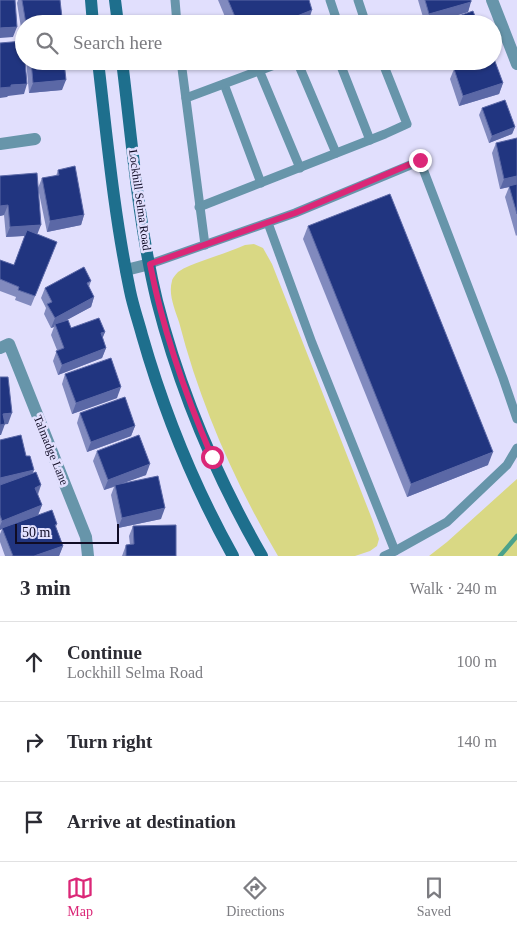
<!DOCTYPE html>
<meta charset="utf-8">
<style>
:root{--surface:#fff;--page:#f2f2f3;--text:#2b2b33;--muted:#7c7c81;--line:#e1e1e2;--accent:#db2777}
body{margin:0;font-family:"Times New Roman",serif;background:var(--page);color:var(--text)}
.scale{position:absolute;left:15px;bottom:12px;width:104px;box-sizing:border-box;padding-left:5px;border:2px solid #100c25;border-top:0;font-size:14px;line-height:18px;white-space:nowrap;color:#100c25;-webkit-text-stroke:4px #e1dffd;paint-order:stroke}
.stop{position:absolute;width:15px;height:15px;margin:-11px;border:4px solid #db2777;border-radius:50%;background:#fff}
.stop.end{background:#db2777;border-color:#fff;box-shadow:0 1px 5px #0008}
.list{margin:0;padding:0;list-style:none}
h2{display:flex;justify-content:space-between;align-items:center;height:65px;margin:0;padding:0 20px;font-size:21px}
h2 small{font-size:16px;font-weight:400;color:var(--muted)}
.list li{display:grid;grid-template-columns:32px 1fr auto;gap:15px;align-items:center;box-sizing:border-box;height:80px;padding:0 20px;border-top:1px solid var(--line)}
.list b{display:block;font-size:19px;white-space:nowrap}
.list p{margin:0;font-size:16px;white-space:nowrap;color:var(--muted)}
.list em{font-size:16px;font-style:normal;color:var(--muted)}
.icon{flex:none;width:28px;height:28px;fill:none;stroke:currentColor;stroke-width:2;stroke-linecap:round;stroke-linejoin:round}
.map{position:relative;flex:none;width:517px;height:556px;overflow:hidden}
.search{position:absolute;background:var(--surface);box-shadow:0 1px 4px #0004;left:15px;right:15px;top:15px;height:55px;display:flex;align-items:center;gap:12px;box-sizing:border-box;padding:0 18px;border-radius:28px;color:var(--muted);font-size:19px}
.sheet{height:305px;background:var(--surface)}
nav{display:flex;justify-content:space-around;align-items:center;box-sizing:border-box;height:70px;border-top:1px solid var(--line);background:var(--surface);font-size:14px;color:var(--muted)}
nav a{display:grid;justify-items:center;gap:2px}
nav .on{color:var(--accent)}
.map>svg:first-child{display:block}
.green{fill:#d9d884}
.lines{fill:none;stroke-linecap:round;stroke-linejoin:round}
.stream{stroke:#4ba28b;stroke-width:4.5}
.service{stroke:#6795aa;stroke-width:9}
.minor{stroke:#6795aa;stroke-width:12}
.secondary{stroke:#1e6f8d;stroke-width:12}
.wall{fill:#818abe}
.shaded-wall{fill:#5b68a6}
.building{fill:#213580;stroke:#5b68a6}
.route{stroke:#db2777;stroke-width:6}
.labels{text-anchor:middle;stroke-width:5;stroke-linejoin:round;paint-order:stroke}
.street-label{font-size:12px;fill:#100c25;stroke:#e1dffd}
</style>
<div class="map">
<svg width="517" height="556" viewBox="0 0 517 556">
<rect width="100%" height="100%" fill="#e1dffd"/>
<g class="green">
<path d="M254 244 263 248 272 264 372 519 379 539 377 546 370 551 355 556H278C235 483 200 404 179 322 175 310 168 294 172 281 172 279 176 274 178 272 185 267 194 264 202 261 216 256 231 251 245 245Z"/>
<polygon points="517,479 517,556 429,556 447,542"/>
</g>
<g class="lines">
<polyline class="stream" points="500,556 517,536"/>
<g class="service">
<polyline points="175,0 177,24"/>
<polyline points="330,0 338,24"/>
<polyline points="358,0 366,24"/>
<polyline points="181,61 205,245"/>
<polyline points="297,61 336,153"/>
<polyline points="339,61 370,140"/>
<polyline points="259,70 300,168"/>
<polyline points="224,84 261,183"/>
<polyline points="186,98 285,61"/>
<polyline points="199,207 385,134 407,124 382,61"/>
<polyline points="268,223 312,343 395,551"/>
<polyline points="150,264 295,213 420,161 503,378 517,419"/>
<polyline points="384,556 395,551 447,522 507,465 517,448"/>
</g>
<g class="minor">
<polyline points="492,0 517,64"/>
<polyline points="0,144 35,139"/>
<polyline points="126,270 150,264"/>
<polyline points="0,348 9,344 86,537 88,556"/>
</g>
<g class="secondary">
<polyline points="91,0 93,24"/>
<polyline points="115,0 118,24"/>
<path d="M98 61C107 138 114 215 130 291 133 306 138 320 142 335 164 412 194 486 233 556"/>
<path d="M122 61C132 141 138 223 157 301 180 391 216 476 262 556"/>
</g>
</g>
<g class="wall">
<polygon points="18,0 60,0 62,18 60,24 24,24 24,34 22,34 17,3"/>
<polygon points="218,0 309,0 308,23 305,24 228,24"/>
<polygon points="418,0 471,0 468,12 428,24 425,24"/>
<polygon points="26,61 64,61 62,90 29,93"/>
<polygon points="454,69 503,83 499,94 459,106 450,79"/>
<polygon points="482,108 515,127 512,134 489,143 479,115"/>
<polygon points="517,138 517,235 516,236 505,197 509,187 500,189 492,153 496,143"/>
<polygon points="58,170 84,215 81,225 47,232 38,188 42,178 56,176"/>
<polygon points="0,176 37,234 53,252 31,306 15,300 16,297 0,291 0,260 14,265 25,236 6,237 4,215 0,216"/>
<polygon points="308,226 488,465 407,497 303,239"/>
<polygon points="91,281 89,287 94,297 91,307 66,320 71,328 105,332 102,338 106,348 102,358 58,375 53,361 57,350 51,335 54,327 51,328 44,314 46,308 41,298 45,288"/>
<polygon points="65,374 117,398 72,414 62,384"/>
<polygon points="80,413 135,426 131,436 87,452 77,423"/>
<polygon points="0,440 26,456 32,473 41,485 38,495 42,505 38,515 57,524 56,527 63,546 59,556 5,556 0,542 0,534 2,529 0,530"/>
<polygon points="97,451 146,475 123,483 161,519 118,528 111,495 114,487 104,490 93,461"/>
<polygon points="133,526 176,556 122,556 126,545 130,545 129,536"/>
</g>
<g class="shaded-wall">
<polygon points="471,2 468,12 428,24 426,24 429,14"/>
<polygon points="312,10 308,23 305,24 277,24"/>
<polygon points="62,18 60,24 26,24"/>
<polygon points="17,27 13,37 0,38 0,28"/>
<polygon points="66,80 62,90 29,93 33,83"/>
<polygon points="503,83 499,94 459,106 463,96"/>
<polygon points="27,84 24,94 8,96 7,97 0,98 0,88 11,85"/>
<polygon points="515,127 512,134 489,143 492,136"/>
<polygon points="517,176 517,185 500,189 504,179"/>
<polygon points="8,205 4,215 0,216 0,206"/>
<polygon points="84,215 81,225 47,232 50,221"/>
<polygon points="41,225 37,235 6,237 10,227"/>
<polygon points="94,297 91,307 56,326 55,324 54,327 51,328 55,318"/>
<polygon points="105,332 101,342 101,333"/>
<polygon points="106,348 102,358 58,375 62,365"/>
<polygon points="121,387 117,398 72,414 76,403"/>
<polygon points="12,413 8,424 0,425 3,414"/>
<polygon points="5,424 1,435 0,435 0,425"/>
<polygon points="135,426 131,436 87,452 91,442"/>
<polygon points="493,452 488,465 407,497 411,484"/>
<polygon points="150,464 146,475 104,490 108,480"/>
<polygon points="34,470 30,480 0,488 0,478"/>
<polygon points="41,485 37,495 35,488"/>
<polygon points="42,505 38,515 2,528 2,529 0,530 0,526 2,521"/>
<polygon points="165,508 161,519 118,528 122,518"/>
<polygon points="63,546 59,556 34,556"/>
</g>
<g class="building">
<polygon points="0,0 15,0 17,27 0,28"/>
<polygon points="22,0 60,0 62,18 26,24"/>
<polygon points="228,0 309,0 312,10 277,24 238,24"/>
<polygon points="425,0 471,0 471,2 429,14"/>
<polygon points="473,11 478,24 448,24 447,20"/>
<polygon points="23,41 24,61 25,61 27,84 11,85 11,87 0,88 0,43"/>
<polygon points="493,56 503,83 463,96 454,69 478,61 493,61"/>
<polygon points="31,61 64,61 66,80 33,83"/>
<polygon points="505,100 515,127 492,136 482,108"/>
<polygon points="517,138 517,176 504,179 496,143"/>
<polygon points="75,166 84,215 50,221 42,178 59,175 58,170"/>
<polygon points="37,173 41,225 10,227 8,205 0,206 0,176"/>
<polygon points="517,184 517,214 509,186"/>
<polygon points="390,194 493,452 411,484 308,226"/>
<polygon points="27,230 57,242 35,296 18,290 19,287 0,279 0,260 14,265"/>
<polygon points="84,267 91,281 87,283 94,297 55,318 47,304 52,302 45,288"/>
<polygon points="99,318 105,332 101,333 106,348 62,365 56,351 64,348 55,324 68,320 71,328"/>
<polygon points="111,358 121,387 76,403 65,374"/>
<polygon points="0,377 8,377 12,413 3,414 5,424 0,425"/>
<polygon points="125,397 135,426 91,442 80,413"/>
<polygon points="21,435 26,456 30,456 34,470 0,478 0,440"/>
<polygon points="139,435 150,464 108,480 97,451"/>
<polygon points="36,472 41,485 35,488 42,505 2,521 0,515 0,485"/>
<polygon points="158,476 165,508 122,518 115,485"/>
<polygon points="52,510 57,524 55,525 63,546 34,556 13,556 2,528"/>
<polygon points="176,525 176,556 126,556 126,545 134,544 133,526"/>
</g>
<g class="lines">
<path class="route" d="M212 457C185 394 163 331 150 264L295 213 420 160"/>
</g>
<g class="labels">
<g class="street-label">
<text transform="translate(140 200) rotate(82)" y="4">Lockhill Selma Road</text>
<text transform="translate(51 450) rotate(68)" y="4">Talmadge Lane</text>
</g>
</g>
</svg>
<div class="scale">50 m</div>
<div class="stop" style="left:212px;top:457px"></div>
<div class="stop end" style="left:420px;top:160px"></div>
<div class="search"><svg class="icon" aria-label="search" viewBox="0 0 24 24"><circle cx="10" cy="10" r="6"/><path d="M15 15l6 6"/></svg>Search here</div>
</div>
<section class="sheet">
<h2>3 min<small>Walk · 240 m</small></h2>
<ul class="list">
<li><svg class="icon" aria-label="ahead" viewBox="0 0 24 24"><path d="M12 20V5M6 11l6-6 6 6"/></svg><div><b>Continue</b><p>Lockhill Selma Road</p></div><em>100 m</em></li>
<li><svg class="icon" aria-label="right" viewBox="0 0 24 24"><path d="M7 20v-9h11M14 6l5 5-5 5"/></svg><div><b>Turn right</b></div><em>140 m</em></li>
<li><svg class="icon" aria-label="arrive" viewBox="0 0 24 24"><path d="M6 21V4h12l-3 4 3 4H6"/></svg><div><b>Arrive at destination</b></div></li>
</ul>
</section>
<nav>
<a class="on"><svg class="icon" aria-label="map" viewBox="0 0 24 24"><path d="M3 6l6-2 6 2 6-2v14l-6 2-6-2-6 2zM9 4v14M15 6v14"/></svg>Map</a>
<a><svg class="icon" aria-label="directions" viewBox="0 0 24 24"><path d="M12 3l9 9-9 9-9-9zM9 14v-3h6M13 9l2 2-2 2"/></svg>Directions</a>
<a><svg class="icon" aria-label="saved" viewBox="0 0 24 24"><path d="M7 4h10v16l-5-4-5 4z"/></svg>Saved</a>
</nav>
